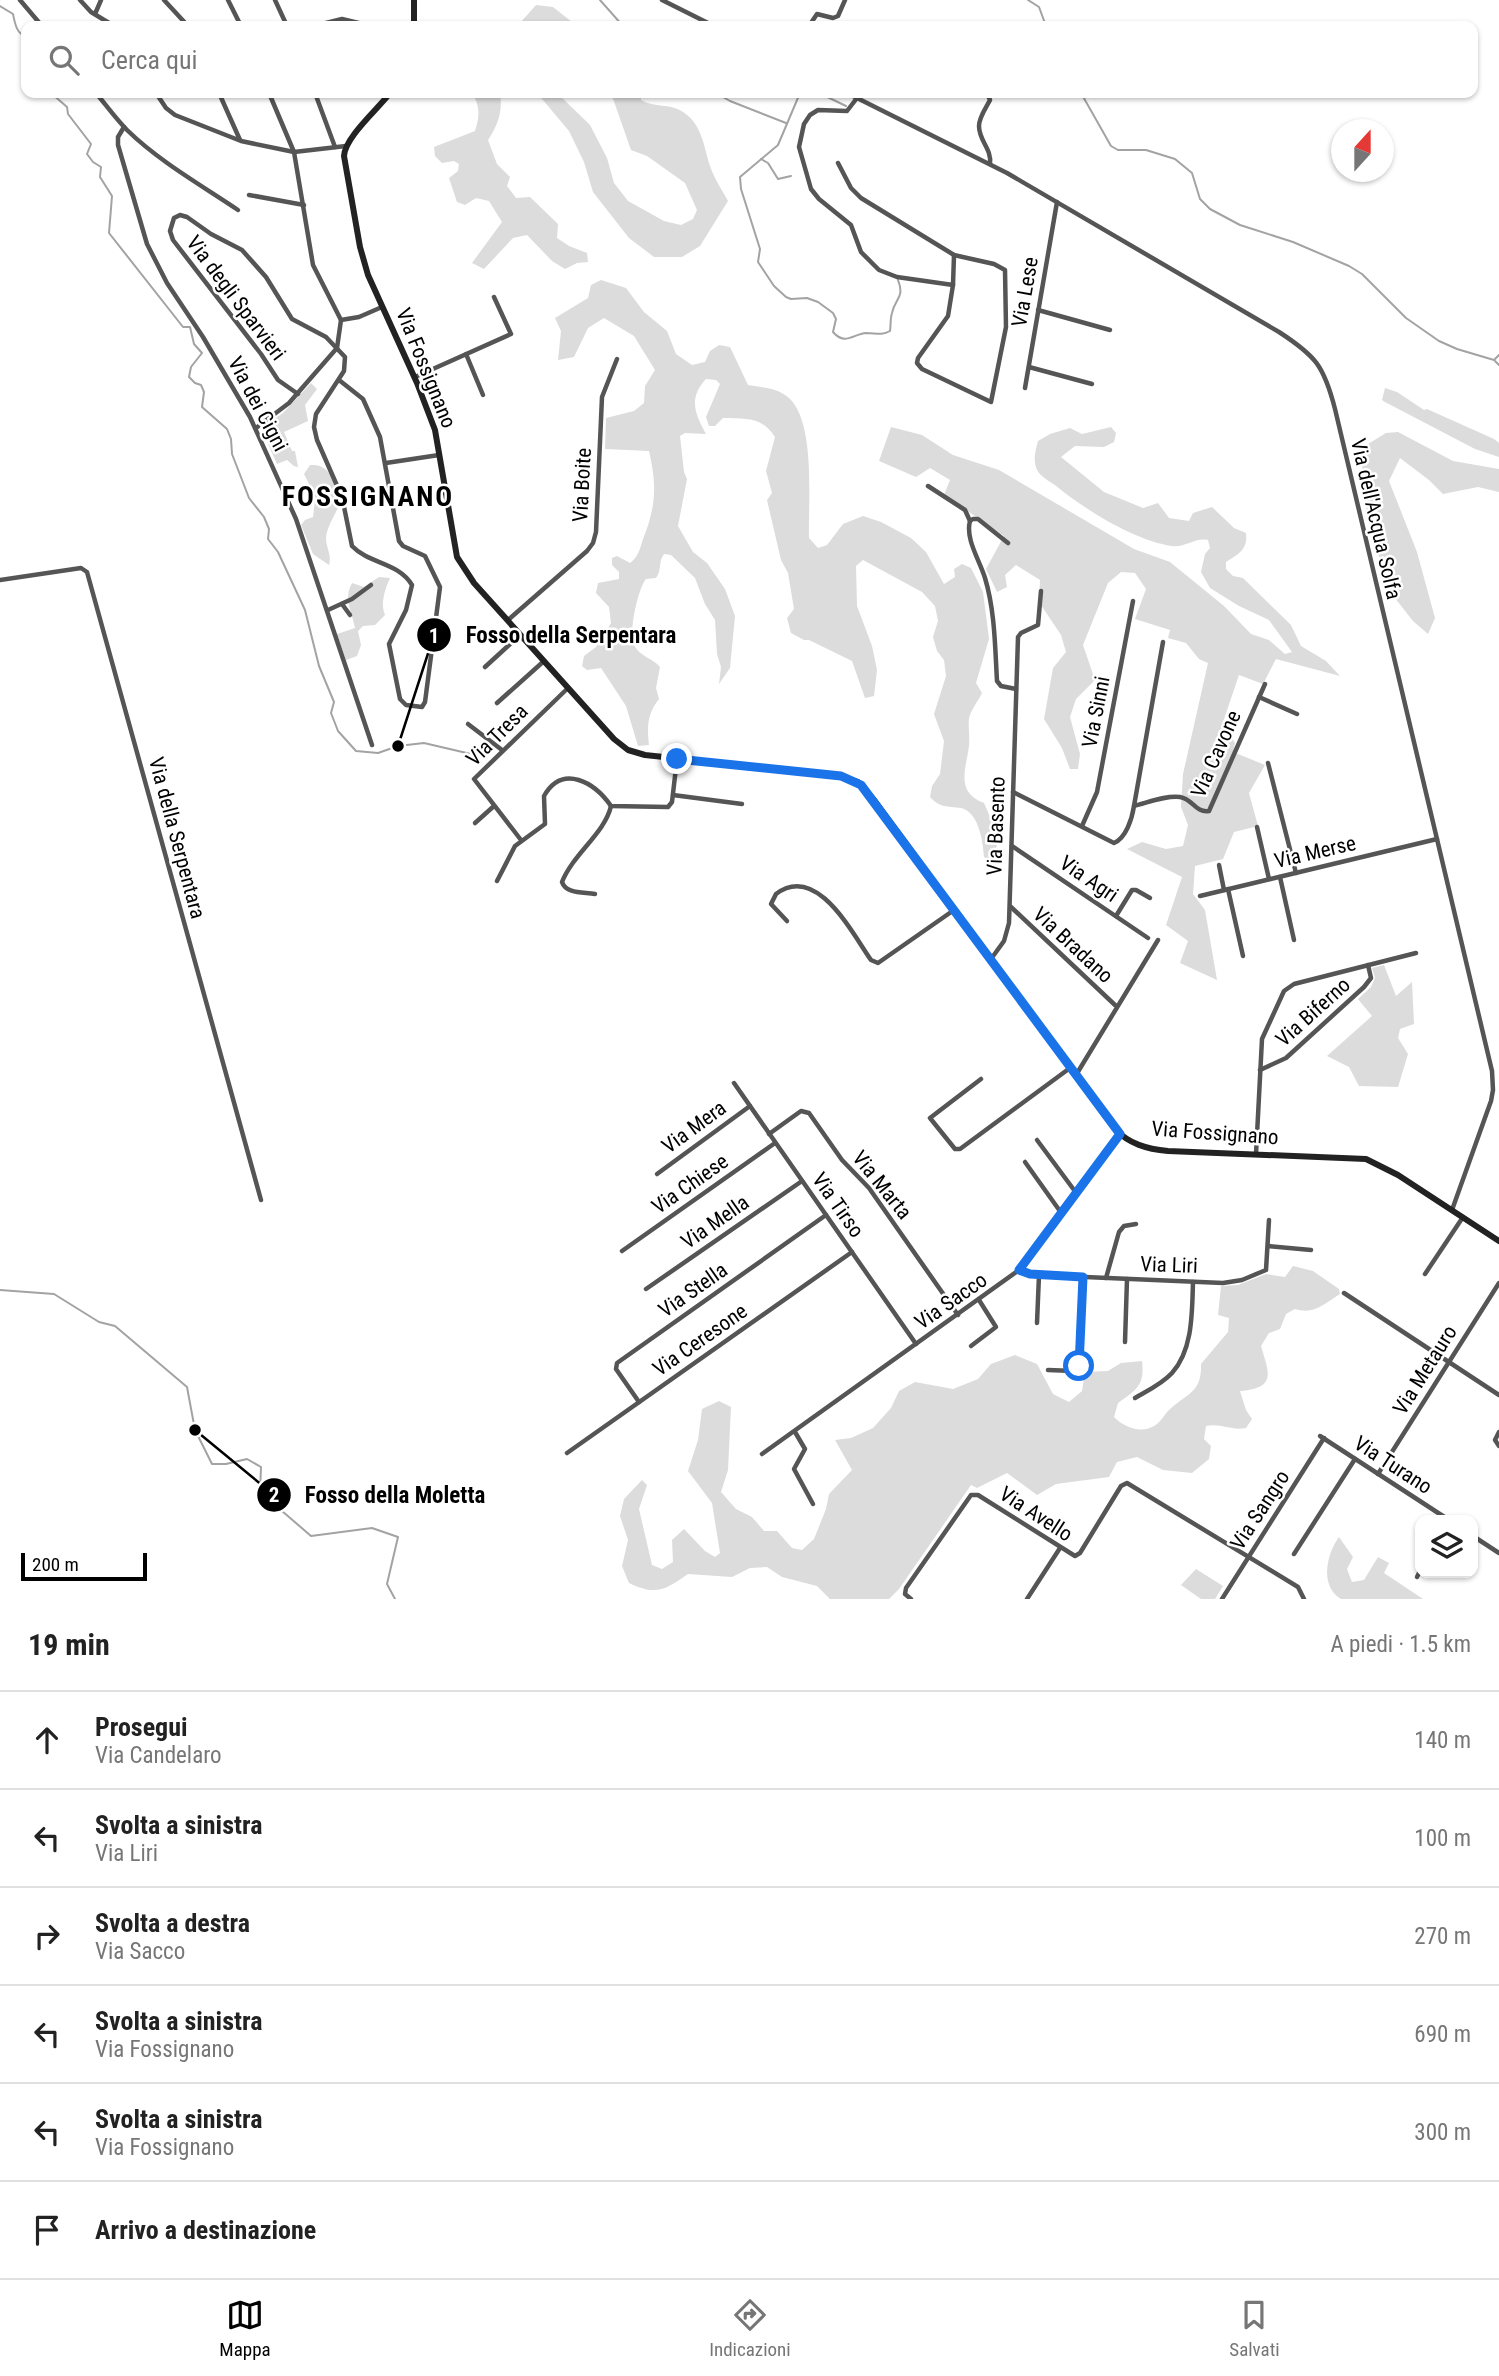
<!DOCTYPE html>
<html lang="it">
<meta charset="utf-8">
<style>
:root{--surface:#fff;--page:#f6f6f6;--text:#222;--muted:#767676;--line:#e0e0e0;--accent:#000}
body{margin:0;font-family:"Roboto Condensed",sans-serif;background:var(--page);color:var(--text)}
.controls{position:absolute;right:21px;bottom:21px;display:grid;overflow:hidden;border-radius:14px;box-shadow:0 2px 5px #0004}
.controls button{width:63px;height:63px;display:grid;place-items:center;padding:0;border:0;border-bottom:2px solid var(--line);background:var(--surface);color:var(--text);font:35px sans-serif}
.compass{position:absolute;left:1331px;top:119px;width:63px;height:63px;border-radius:50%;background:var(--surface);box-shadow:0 2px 5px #0004;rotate:21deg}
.scale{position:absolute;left:21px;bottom:18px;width:126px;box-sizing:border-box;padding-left:7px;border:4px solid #000;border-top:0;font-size:19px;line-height:24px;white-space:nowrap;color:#000;-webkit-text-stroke:5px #fff;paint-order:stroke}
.stop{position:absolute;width:21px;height:21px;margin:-16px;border:5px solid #1a73e8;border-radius:50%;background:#fff}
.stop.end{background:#1a73e8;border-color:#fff;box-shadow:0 2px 7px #0008}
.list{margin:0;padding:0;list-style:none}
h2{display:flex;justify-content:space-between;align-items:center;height:91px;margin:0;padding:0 28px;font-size:30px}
h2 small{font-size:23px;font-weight:400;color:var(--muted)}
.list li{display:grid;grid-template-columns:46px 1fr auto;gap:21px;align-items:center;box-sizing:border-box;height:98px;padding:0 28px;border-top:2px solid var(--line)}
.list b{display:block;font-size:26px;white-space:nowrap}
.list p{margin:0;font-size:23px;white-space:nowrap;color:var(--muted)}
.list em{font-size:23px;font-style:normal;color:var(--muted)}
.icon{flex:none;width:38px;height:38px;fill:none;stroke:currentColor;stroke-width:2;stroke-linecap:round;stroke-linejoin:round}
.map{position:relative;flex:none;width:1499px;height:1599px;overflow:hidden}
.search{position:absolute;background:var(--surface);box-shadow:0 2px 5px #0004;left:21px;right:21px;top:21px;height:77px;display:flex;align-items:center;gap:18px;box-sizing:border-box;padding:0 24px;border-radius:14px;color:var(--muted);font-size:26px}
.sheet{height:679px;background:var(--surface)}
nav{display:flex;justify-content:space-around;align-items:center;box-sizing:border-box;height:98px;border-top:2px solid var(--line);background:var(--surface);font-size:19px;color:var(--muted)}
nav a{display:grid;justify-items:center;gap:4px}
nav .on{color:var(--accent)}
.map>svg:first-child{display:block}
.green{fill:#dcdcdc}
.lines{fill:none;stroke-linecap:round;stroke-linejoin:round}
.stream{stroke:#a3a3a3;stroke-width:2}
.street{stroke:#555;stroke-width:4.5}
.secondary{stroke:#222;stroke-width:6}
.route{stroke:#1a73e8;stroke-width:9}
.labels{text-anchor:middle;stroke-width:5;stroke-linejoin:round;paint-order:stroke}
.street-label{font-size:21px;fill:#000;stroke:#fff}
.district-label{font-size:28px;font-weight:bold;letter-spacing:2px;fill:#000;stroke:#fff}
.leader{fill:none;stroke:#000;stroke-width:2.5}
.callout-dot{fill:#000;stroke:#fff;stroke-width:2.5}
.mark-label{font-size:21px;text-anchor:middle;font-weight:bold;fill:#fff}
.callout-label{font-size:23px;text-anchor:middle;font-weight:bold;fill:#000;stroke:#fff;stroke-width:5;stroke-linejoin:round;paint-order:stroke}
</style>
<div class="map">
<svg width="1499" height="1599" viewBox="0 0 1499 1599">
<rect width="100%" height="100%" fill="#fff"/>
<g class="green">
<polygon points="536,5 553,7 577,26 521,26 521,22"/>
<path d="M472 93H500C503 111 498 125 488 140L497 164 510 177 507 186 516 198 530 197 558 224 557 238 569 246 587 253 588 262 577 263 565 269 552 261 527 235 513 238 484 269 472 263 502 222 489 201 476 198 465 205 457 202 449 178 458 171 459 164 454 161 442 163 435 156 434 147 475 131C480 116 480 106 472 93Z"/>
<path d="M537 93H557L590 125 607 158 614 183 628 201 664 221 681 225 693 219 697 210 685 183 647 156 631 150 611 93H641V100C654 108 670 103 683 112 702 124 704 147 710 166 714 178 722 190 728 201L700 246 682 257H654L629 238 593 192 584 162 569 131Z"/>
<path d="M601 280 626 288 644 312 667 331 676 354 692 365 705 362 710 351 719 345 730 347 748 385C763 388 777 387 789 398 816 423 808 502 809 538L818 548 827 545 843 524 863 516 881 522 911 538 926 552 944 584 955 577 954 569 962 564 971 568 983 592 989 639 976 683 982 693C978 701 971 710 969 718 968 727 970 737 969 746 966 769 955 792 984 803 990 815 993 828 999 840L993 856 988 859 984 857C983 842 979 812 961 808 947 806 940 808 930 797L932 786 940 774 944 741 934 714 946 676 944 660 937 651 933 637 938 621 935 606 922 592 863 560 856 566 857 606 872 646 877 670 874 696 865 698 852 661 809 640H804L791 633 787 618 794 609 788 573 781 560 767 500 772 493 766 471 775 437C761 416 746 419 723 418L715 426H709L706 417 720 384 716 380 706 379C688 398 695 414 706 434L685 433 680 436 684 472 687 479 678 526 693 552 707 563 725 589 735 616 730 668 719 684 721 667 717 654 715 620 705 604 695 578 671 555 664 554C658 562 662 570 656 578L646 579C638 588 628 634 634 645 640 657 653 658 660 667L656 688 659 699C647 714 647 727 649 745L638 746 626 706 601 668 587 670 582 666 584 656 596 647 611 623 609 607 596 593 598 583 619 579V572L612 565V558L617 556 630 563C638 557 640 549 643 539 656 507 657 485 649 451L605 449 606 418 634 411 644 403 645 386 655 370 634 336 604 318 588 328 574 357 558 360 561 331 555 318 588 298 591 285Z"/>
<polygon points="311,383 317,389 305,405 308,421 284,432 292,451 295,451 298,467 294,466 287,460 277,464 261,428 283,413"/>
<polygon points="1385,388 1397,392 1424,410 1427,409 1494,439 1499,443 1499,457 1475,449 1385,402 1382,400"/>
<path d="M891 427 922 435 953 455 999 470 1134 549 1170 562 1224 606 1251 634 1269 640 1285 654 1292 652 1269 620 1239 606 1210 588 1201 572 1205 554 1210 548 1208 540C1195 537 1185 548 1172 546 1135 541 1084 509 1056 486 1051 482 1043 478 1039 473 1032 463 1035 452 1038 441L1050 434 1070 428 1082 434 1111 427 1116 433 1114 442 1104 447 1075 446 1061 457 1104 492 1143 508 1158 503 1169 518 1189 521 1193 513 1212 507 1234 528 1246 533C1248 550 1238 554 1226 562V569L1233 576 1243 578 1291 625 1301 646 1326 661 1340 676 1276 659 1263 684 1239 675 1223 722 1235 743 1233 752 1265 765 1249 793 1258 826 1234 832 1223 859 1195 866 1193 894 1205 910 1217 980 1180 963 1188 941 1166 925 1182 877 1127 849 1142 842 1166 849 1183 846 1188 825 1181 807 1183 774 1208 663 1199 659 1186 643 1168 638 1170 630 1135 619 1146 589 1135 573 1121 572 1108 583 1083 645 1095 680 1076 699 1070 717 1080 754 1078 769H1070L1062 748 1044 719 1053 668 1066 652 1061 635 1039 602 1040 580 1016 565 1005 575 1007 587 997 592 986 569 1004 536 944 495 950 480 930 468 916 477 879 461Z"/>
<polygon points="1398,432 1453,461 1499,469 1499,492 1478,487 1443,494 1429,480 1400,458 1389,481 1417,552 1435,618 1428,634 1413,621 1387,588 1363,495 1362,468 1368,444 1386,433"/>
<path d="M310 465C316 465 320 465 325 469 332 474 342 494 340 502 336 515 327 525 326 538 326 548 332 555 329 565L313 554 301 525 305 520 313 517 315 500 307 498 305 488 309 484 304 474Z"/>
<path d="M379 577 390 578C385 589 380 603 385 615L375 625 363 626 358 631 361 645 357 656 346 660 337 634 355 628C352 611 343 600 352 583L364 587Z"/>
<polygon points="1384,965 1396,996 1412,982 1414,1024 1400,1029 1398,1038 1408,1054 1398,1087 1359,1086 1349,1067 1327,1056 1372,1016 1358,999 1371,987 1375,978 1372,968"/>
<path d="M1293 1266 1313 1271 1339 1289 1340 1294C1324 1304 1314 1315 1295 1309L1286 1314 1280 1329 1269 1333 1261 1346C1269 1373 1277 1388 1240 1391L1246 1410 1252 1419 1246 1428C1231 1431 1221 1423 1206 1426L1204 1439 1211 1446 1209 1459 1192 1473 1163 1470 1137 1457 1117 1462 1109 1477 1056 1484 1037 1495 1007 1473 977 1488 971 1485 899 1589 889 1599H830L817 1586 782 1577 767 1567 750 1568 732 1577 688 1574C665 1590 656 1596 629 1583L622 1566 628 1540 620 1516 624 1499 642 1480 647 1485 639 1509 652 1565 662 1569 673 1562 672 1540 684 1529 705 1551 715 1557 720 1553 712 1503 688 1471 698 1440 702 1409 719 1401 731 1407 728 1470 721 1492 736 1509 752 1517 764 1531H777L792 1548 802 1550 814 1539 826 1509 829 1494 852 1470 835 1440 851 1438 873 1428 891 1408 899 1391 915 1382 953 1389 978 1379 991 1364 1015 1355 1037 1364 1053 1394 1069 1402 1082 1391 1085 1372 1108 1371 1121 1363 1142 1361C1145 1386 1136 1390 1118 1403L1114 1417C1124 1427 1140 1434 1154 1426 1160 1423 1164 1415 1169 1410 1187 1393 1202 1393 1201 1364L1228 1332 1229 1318 1218 1315 1221 1286 1238 1285 1266 1274 1285 1277Z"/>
<path d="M1339 1537 1353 1557 1347 1569 1352 1582 1364 1580 1378 1557 1389 1563 1384 1573 1423 1599H1341C1319 1586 1327 1553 1339 1537Z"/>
<polygon points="1196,1569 1223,1586 1215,1599 1201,1599 1181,1585"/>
</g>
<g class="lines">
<g class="stream">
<polyline points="600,0 623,26"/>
<polyline points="1028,0 1039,7 1046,26"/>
<path d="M0 6 13 14C15 23 16 33 26 37"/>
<polyline points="51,93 67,107 68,114 91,144 87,154 93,162 101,167 100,177 112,196 109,233 183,327 190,327 194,344 202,353 191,367 189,377 195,383 201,385 204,392 202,407 227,429 231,439 232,454 249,498 264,517 269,529 268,539 278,552 305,610 319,666 334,702 331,713 338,731 356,751 378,753 398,746 424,743 471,754"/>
<polyline points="716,93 730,101 786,123"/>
<path d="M800 93 778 145 740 177 741 189 760 249 758 262 774 286 786 297 791 299 807 298 818 302 833 313 836 319 833 332C845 346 853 334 866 333 876 333 881 336 890 331 891 325 890 319 892 313 895 298 905 298 898 280"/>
<polyline points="819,93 846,106"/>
<polyline points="1081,93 1111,146 1118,150 1146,150 1175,159 1192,173 1200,199 1210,209 1240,225 1293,242 1349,266 1362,274 1406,318 1439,341 1457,349 1494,360 1499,355"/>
<polyline points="761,159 768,163 778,179 791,176"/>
<polyline points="1495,361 1499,365"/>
<polyline points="0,1290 54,1294 99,1322 115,1326 187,1387 195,1430 212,1464 226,1464 247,1459 261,1467 260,1492 311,1536 372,1528 398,1537 387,1584 395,1599"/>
</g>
<g class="street">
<polyline points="20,0 42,26"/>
<polyline points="80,0 91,12 114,26"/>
<polyline points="164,0 188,26"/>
<polyline points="228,0 241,26"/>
<polyline points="275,0 287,26"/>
<polyline points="662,0 714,26"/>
<polyline points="95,14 101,0"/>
<polyline points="314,26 342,19 371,26"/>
<polyline points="809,26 817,14 833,18 838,16 845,0"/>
<path d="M96 93C106 105 116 119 127 130 160 162 201 185 238 210"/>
<polyline points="156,93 166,108 175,115 241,141 294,152 346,146"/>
<polyline points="219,93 240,140"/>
<polyline points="269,93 294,152 313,265 341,320"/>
<polyline points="315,93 335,147"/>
<path d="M847 93 1007 173 1279 332C1316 356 1324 366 1335 409L1492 1071 1493 1090 1491 1101 1452 1210"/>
<path d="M987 93 990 100C986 108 979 117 979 126 979 141 992 149 990 164"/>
<polyline points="857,98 847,111 818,110 810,115 804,124 799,147 811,189 819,199 851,225 861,252 879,270 897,277 953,285 954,255"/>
<polyline points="124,127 118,137 118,145 147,244 167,283 203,337 250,417 296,519 372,745"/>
<polyline points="838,163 851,188 861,198 954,255 994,264 1005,270 1006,327 991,402 922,369 917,363 918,358 948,316 953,285"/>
<polyline points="249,195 304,205"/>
<polyline points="1038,310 1110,330"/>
<polyline points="466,354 483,395"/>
<polyline points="1029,367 1092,384"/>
<polyline points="415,377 511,334 494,297"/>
<polyline points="1025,388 1057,202"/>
<path d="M298 394 278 380 261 354 173 240 170 231 174 218 180 215 187 217 211 234 242 250 266 277 292 319 326 337 345 357 344 371 316 414 314 427 317 440 342 497 352 546C369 564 398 562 412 585L406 610 389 644 400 699 406 705 422 707 425 702 440 587 425 556 403 546 399 541 380 437 363 399 339 380"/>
<polyline points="256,428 289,403 337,348 341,320 359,317 382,307"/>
<polyline points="386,463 439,455"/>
<polyline points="928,486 965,510 970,521"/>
<path d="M1008 543 978 519H973L970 521C965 539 980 561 985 578 995 611 995 647 997 681L1001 686 1016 689"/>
<polyline points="0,580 81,568 87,572 261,1200"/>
<polyline points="342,604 350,615"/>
<polyline points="328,610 352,599 371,585"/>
<polyline points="508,620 587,551 593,543 596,532 602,397 617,359"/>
<polyline points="485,667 520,635"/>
<polyline points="1259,697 1297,714"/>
<polyline points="497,703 544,661"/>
<polyline points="468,724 502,750"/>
<polyline points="1268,763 1296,873"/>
<path d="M1013 792 1114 843C1126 838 1132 819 1134 806 1147 803 1166 795 1180 797 1193 799 1195 813 1209 811L1265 684"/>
<polyline points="673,795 742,804"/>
<polyline points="1134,806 1163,642"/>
<polyline points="475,823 494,806"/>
<polyline points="1082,826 1097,792 1133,601"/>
<polyline points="1257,827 1269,879"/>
<polyline points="521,840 474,779 568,688"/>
<polyline points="1012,846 1148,938"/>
<polyline points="1219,865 1224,890"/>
<polyline points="1280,877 1294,940"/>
<path d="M497 881 515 846 545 824 544 796C563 763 595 783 611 806L668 807 672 802 677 759"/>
<polyline points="1228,889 1243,956"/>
<path d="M595 894C583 892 566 894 562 882 573 854 605 833 611 806"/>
<polyline points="1200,896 1437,839"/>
<polyline points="1011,907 1115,1005"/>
<polyline points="1116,916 1132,890 1136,890 1150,898"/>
<path d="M787 921 771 904 776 894C817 863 852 933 871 960L878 963 954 910"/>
<polyline points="991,959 1004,941 1009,923 1018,637 1021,633 1038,625 1041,591"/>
<polyline points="1260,1070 1286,1058 1364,987 1371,978 1368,965"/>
<polyline points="1076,1075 1158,940"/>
<polyline points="981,1079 930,1118 955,1149 960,1149 1070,1068"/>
<polyline points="734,1083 916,1344"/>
<polyline points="769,1134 801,1111 809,1113 842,1160 869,1188 958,1315"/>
<polyline points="1037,1140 1077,1194"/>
<polyline points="1256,1154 1262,1039 1284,991 1294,984 1416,953"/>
<polyline points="1025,1162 1062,1214"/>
<polyline points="657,1174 750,1106"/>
<polyline points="1268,1246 1311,1250"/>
<polyline points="622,1251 775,1143"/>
<polyline points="1019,1270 1039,1275 1223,1283 1242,1280 1266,1270 1269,1220"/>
<polyline points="1425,1274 1463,1217"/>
<polyline points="1106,1278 1119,1232 1124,1226 1136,1224"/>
<polyline points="646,1289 802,1181"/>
<polyline points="1344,1293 1499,1395"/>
<polyline points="1037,1323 1039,1275"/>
<polyline points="1125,1342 1127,1279"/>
<polyline points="971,1346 996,1327 979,1300"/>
<polyline points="1048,1370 1074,1371 1079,1367 1083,1277"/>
<path d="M1135 1398C1147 1391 1162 1384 1172 1373 1193 1350 1192 1312 1193 1282"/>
<polyline points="639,1402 616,1369 617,1363 826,1215"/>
<polyline points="795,1432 805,1449 794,1469 813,1504"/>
<polyline points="1499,1432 1495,1440 1499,1446"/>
<polyline points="1320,1436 1449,1520"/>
<polyline points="567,1453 852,1252"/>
<polyline points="762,1454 1019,1270 1120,1134"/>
<polyline points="1378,1474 1499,1283"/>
<polyline points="1473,1536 1499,1553"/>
<polyline points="1294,1554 1355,1459"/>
<polyline points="1417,1577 1420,1571"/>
<polyline points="911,1599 905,1594 906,1588 971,1495 978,1495 1075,1556 1080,1553 1121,1486 1127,1483 1298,1587 1304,1599"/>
<polyline points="1027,1599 1060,1548"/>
<polyline points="1222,1599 1324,1438"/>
</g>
<g class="secondary">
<polyline points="414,0 414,26"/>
<path d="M390 93C378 109 345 137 344 156L360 247 368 275 417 383 435 430 457 557 474 583 614 739 628 750 645 755 841 776 858 782 874 800 1115 1129C1129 1144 1147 1149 1168 1151L1366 1159 1398 1175 1499 1241"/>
</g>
</g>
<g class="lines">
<polyline class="route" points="677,759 841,776 861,785 1120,1134 1019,1270 1030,1274 1083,1277 1079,1366"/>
</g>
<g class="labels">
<g class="street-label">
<text transform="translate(1025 292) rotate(-80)" y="7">Via Lese</text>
<text transform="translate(236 298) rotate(53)" y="7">Via degli Sparvieri</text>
<text transform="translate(426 368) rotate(68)" y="7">Via Fossignano</text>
<text transform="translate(258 404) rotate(62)" y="7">Via dei Cigni</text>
<text transform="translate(582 485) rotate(-87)" y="7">Via Boite</text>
<text transform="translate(1376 519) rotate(77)" y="7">Via dell'Acqua Solfa</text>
<text transform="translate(1096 712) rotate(-79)" y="7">Via Sinni</text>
<text transform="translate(497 735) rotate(-45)" y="7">Via Tresa</text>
<text transform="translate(1216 754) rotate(-66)" y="7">Via Cavone</text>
<text transform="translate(996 826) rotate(-88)" y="7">Via Basento</text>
<text transform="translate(177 838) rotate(75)" y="7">Via della Serpentara</text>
<text transform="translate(1315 852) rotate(-13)" y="7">Via Merse</text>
<text transform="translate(1089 879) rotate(34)" y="7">Via Agri</text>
<text transform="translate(1073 945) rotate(43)" y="7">Via Bradano</text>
<text transform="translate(1313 1012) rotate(-42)" y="7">Via Biferno</text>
<text transform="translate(694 1127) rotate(-36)" y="7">Via Mera</text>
<text transform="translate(1215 1133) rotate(4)" y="7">Via Fossignano</text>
<text transform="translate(690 1184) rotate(-35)" y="7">Via Chiese</text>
<text transform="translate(882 1185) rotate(51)" y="7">Via Marta</text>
<text transform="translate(838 1205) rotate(55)" y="7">Via Tirso</text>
<text transform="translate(715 1222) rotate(-35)" y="7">Via Mella</text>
<text transform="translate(1169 1265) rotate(2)" y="7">Via Liri</text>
<text transform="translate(693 1290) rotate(-35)" y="7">Via Stella</text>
<text transform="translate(951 1301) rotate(-35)" y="7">Via Sacco</text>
<text transform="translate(700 1340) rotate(-35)" y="7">Via Ceresone</text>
<text transform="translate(1425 1370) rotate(-58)" y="7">Via Metauro</text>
<text transform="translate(1393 1465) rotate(33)" y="7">Via Turano</text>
<text transform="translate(1260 1510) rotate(-57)" y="7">Via Sangro</text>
<text transform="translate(1036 1514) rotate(33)" y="7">Via Avello</text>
</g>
<g class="district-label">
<text x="368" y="506">FOSSIGNANO</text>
</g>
</g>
<path class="leader" d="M398 746L434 635M195 1430L274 1495"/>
<g class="callout-dot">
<circle cx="398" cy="746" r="7"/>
<circle cx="195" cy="1430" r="7"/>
<circle cx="434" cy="635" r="18"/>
<circle cx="274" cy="1495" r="18"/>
</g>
<g class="mark-label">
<text x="434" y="643">1</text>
<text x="274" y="1502">2</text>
</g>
<g class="callout-label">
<text x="571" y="643">Fosso della Serpentara</text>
<text x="395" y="1503">Fosso della Moletta</text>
</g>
</svg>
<div class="controls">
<button><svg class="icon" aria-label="layers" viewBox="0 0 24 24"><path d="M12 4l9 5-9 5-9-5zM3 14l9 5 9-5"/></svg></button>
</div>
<svg class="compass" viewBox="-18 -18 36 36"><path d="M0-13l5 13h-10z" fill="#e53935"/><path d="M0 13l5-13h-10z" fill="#767676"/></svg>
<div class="scale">200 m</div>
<div class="stop" style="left:1079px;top:1366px"></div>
<div class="stop end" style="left:677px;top:759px"></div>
<div class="search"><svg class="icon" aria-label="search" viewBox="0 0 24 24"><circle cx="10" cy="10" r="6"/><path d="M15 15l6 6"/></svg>Cerca qui</div>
</div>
<section class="sheet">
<h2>19 min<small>A piedi · 1.5 km</small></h2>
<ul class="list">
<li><svg class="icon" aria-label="ahead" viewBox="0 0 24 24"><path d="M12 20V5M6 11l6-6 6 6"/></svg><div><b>Prosegui</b><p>Via Candelaro</p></div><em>140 m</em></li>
<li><svg class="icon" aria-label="left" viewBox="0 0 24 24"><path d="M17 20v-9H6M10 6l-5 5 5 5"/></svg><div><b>Svolta a sinistra</b><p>Via Liri</p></div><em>100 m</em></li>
<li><svg class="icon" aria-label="right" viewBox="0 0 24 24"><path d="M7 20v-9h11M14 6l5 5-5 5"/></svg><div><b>Svolta a destra</b><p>Via Sacco</p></div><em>270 m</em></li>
<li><svg class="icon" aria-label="left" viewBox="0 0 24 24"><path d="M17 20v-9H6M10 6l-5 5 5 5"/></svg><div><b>Svolta a sinistra</b><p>Via Fossignano</p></div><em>690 m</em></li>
<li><svg class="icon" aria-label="left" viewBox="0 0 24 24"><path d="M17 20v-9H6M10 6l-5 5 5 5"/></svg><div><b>Svolta a sinistra</b><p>Via Fossignano</p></div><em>300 m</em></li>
<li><svg class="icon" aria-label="arrive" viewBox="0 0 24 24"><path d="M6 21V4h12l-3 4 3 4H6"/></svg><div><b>Arrivo a destinazione</b></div></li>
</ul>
</section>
<nav>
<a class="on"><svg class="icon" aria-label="map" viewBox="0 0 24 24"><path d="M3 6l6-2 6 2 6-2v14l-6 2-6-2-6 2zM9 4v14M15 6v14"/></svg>Mappa</a>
<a><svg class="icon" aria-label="directions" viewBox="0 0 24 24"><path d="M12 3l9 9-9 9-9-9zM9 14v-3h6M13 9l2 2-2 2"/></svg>Indicazioni</a>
<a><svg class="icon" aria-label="saved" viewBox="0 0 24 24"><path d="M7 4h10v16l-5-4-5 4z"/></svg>Salvati</a>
</nav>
